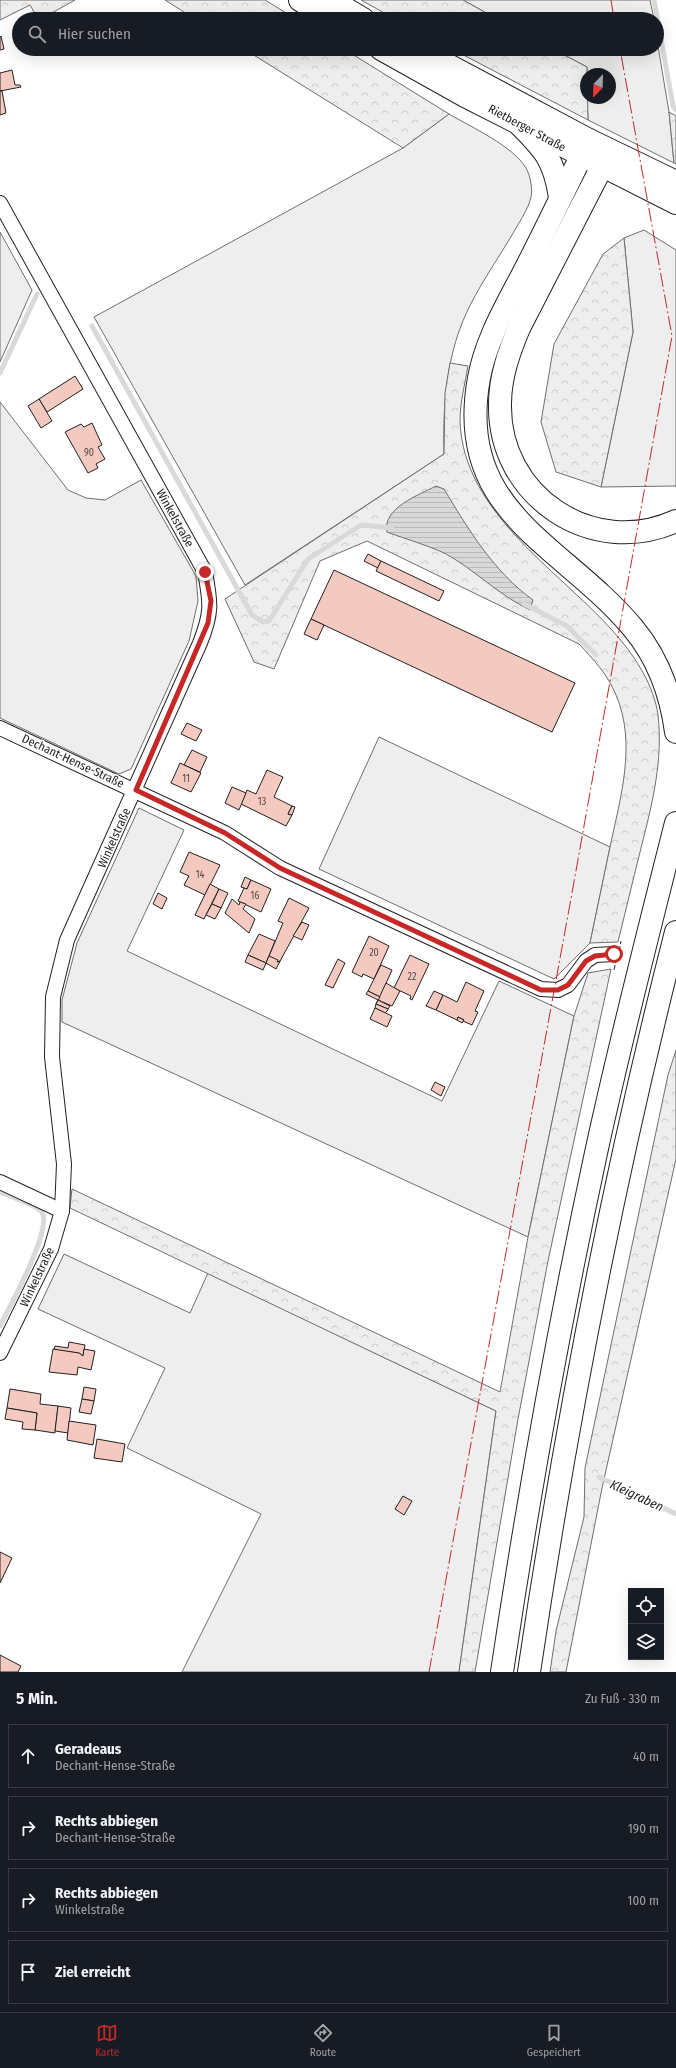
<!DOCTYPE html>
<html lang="de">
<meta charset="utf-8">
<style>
:root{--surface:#171b24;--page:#242831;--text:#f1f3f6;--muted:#9ea1a6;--line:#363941;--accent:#c62828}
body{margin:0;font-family:"Fira Sans Condensed",sans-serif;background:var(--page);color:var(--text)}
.controls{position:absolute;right:12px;bottom:12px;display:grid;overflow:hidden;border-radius:0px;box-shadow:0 4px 16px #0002}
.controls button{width:36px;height:36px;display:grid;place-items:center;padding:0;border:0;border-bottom:1px solid var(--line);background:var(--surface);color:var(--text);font:20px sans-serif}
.compass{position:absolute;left:580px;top:68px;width:36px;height:36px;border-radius:50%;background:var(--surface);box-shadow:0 4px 16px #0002;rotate:203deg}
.stop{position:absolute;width:12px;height:12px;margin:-9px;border:3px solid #c62828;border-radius:50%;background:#fff}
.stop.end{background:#c62828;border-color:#fff;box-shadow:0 1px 4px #0008}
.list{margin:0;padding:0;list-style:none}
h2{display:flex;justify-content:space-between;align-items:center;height:52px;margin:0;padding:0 16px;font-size:17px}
h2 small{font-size:13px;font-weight:400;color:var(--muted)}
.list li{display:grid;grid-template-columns:26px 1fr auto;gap:12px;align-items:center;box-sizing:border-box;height:64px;margin:0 8px 8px;padding:0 8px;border:1px solid var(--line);border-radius:0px}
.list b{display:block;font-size:15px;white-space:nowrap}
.list p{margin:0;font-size:13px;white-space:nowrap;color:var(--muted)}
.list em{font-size:13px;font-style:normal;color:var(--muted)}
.icon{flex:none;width:22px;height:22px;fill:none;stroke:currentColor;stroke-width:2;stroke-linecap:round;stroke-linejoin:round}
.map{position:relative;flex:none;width:676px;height:1672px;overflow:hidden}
.search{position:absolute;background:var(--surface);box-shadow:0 4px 16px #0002;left:12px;right:12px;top:12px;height:44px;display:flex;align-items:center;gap:10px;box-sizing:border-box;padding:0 14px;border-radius:22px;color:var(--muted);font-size:15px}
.sheet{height:340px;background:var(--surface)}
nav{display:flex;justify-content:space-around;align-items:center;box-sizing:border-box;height:56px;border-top:1px solid var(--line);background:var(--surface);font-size:11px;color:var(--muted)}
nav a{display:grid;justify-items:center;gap:2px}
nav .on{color:var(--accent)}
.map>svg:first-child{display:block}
.grass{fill:#eee;stroke:#6f6f6f}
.forest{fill:url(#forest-crowns);stroke:#6f6f6f}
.water{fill:url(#water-rules);stroke:#6f6f6f}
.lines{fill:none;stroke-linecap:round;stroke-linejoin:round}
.stream{stroke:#d9d9d9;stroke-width:5}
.building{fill:#f3c9c0;stroke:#222}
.minor-casing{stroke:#222;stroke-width:16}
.primary-casing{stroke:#222;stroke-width:24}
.trunk-casing{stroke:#222;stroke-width:24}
.minor{stroke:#fff;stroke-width:14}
.primary{stroke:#fff;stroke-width:22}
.trunk{stroke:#fff;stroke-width:22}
.fence{stroke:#222;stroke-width:1;stroke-dasharray:5 2;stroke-linecap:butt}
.power{stroke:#c62828;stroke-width:1;stroke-dasharray:14 3 2 3;stroke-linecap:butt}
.route{stroke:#c62828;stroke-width:5}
.labels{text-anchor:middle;stroke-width:3;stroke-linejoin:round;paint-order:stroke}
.number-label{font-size:10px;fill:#564c4a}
.street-label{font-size:12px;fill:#222;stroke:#fff}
.water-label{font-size:13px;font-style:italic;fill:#222;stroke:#fff}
</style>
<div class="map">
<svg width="676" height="1672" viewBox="0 0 676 1672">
<defs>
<pattern id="forest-crowns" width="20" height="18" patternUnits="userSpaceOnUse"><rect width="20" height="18" fill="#eee"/><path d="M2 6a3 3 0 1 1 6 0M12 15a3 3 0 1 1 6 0" fill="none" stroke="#ccc"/></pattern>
<pattern id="water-rules" width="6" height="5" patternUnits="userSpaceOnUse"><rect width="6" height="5" fill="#d9d9d9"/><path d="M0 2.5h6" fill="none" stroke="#bababa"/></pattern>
</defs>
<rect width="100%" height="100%" fill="#fff"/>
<g class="grass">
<polygon points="463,0 650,0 654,19 497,19"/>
<polygon points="657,40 669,112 674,163 588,120 587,98 610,98 610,74 587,74 587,67 553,49 657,49"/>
<path d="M449 114C471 127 513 146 526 168 530 175 533 189 531 197 529 208 517 226 512 235 493 267 470 298 458 334 445 374 443 412 444 454L245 585 94 317 403 148Z"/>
<polygon points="644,230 676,250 676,486 601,487 633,332 624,238"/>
<polygon points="0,232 32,290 0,362"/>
<polygon points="0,402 68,490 86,498 105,500 141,480 196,576 198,601 189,641 131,769 119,774 0,718"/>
<polygon points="379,737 610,847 590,943 554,979 319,869"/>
<polygon points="139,808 184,830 127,951 442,1101 499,981 574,1016 528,1237 62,1022 62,1000 77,943"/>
<polygon points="64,1254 190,1313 208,1273 496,1411 459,1672 182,1672 261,1514 127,1448 165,1368 38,1309"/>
</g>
<g class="forest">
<polygon points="0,0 75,0 41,19 38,19 30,5 0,20"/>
<polygon points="165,0 265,0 296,19 195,19"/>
<polygon points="361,0 463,0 497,19 395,19"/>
<polygon points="244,49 344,49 449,114 403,148"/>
<polygon points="452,49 553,49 587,67 588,120"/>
<polygon points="669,112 676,116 676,164 674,163"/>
<polygon points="624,238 633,332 601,487 556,472 541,422 554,344 603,254"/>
<path d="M450 363 468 366C465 384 460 402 460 421 463 515 564 573 618 637 636 658 654 686 658 715 663 759 653 801 642 844 634 876 626 909 618 942L590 943C597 911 603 879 610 847 620 799 637 744 616 695 608 675 594 660 579 644L367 541 320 561 274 669 254 662 225 599 444 454 445 393Z"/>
<polygon points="611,969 548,1261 518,1419 475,1672 459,1672 496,1411 70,1208 72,1189 500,1392 528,1237 574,1016 588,973"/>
<polygon points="676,1050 676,1159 602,1488 566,1672 550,1672 556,1631 584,1517 585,1468 668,1075"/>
</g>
<path class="water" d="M436 486 444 489C468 529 494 572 533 600L530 610C501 596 480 575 453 558 438 548 405 539 387 532 382 508 419 495 436 486Z"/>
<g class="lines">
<g class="stream">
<polyline points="654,0 673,106 676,110"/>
<polyline points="92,326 252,615 263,622 269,621 308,559 361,525 392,528"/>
<polyline points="0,373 37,294"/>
<polyline points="524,604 567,626 596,655"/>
<path d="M0 1192C8 1195 36 1206 41 1211 55 1226 9 1308 0 1326"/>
<polyline points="599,1477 676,1514"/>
</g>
</g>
<g class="building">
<polygon points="1,36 4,49 0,50 0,37"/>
<polygon points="12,70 15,85 20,85 21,87 0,91 0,73"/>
<polygon points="0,91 2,91 6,113 0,115"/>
<polygon points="75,376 83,389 47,412 39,399"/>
<polygon points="39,399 52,421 41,428 28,406"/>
<polygon points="92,423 102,445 98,447 105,459 96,464 98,468 88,473 65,432 81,424 84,427"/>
<polygon points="368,554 381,561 378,568 364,561"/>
<polygon points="381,561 444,591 439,601 376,571"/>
<polygon points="334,570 575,683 552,732 311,619"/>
<polygon points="311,619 324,625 317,640 304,634"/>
<polygon points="187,723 202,730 196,741 181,734"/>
<polygon points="192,750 207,757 200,772 184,765"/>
<polygon points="180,763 201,773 191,792 171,783"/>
<polygon points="267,770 283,777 274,797 292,806 288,814 292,815 286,826 241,804 247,790 256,794"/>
<polygon points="232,787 246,793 239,810 225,803"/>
<polygon points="292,806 295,807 292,815 288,814"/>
<polygon points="189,852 220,865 205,895 184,885 189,876 180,872"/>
<polygon points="245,877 251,880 247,889 241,887"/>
<polygon points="251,880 271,889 261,912 238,901 244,888 247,889"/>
<polygon points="210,884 219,889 204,919 195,915"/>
<polygon points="219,889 228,893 221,908 212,904"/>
<polygon points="158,893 167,898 162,909 153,904"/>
<polygon points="289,898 309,908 279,963 269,956 283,923 278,921"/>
<polygon points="232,899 239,905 240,902 246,904 243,909 255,919 249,933 225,913"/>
<polygon points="212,904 221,908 215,919 206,915"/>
<polygon points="302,922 309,925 302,940 293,936"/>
<polygon points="259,934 275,941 266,963 248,955"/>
<polygon points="369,936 389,946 374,979 363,974 362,977 352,972"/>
<polygon points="248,955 266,963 263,970 245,962"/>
<polygon points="410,955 429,964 412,1000 410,999 411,996 394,988"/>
<polygon points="269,956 278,960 277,962 280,961 276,969 266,963"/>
<polygon points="338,959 345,963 333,988 325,985"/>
<polygon points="381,965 392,970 380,997 368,991"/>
<polygon points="466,982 484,991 475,1011 478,1012 472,1025 463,1021 464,1020 458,1017 457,1020 436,1010 443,995 457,1002"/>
<polygon points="386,983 400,991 392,1006 378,1000"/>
<polygon points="368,991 380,997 376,1004 378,1000 366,994"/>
<polygon points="434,991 443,995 436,1010 426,1006"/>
<polygon points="378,1000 390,1006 388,1009 376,1004"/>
<polygon points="376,1004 388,1009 388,1010 385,1013 375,1008"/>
<polygon points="375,1008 392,1016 387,1027 370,1019"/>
<polygon points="458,1017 464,1020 462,1023 457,1020"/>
<polygon points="435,1082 445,1087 441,1096 431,1090"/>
<polygon points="69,1342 85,1345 83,1356 79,1353 54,1350 55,1346 68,1348"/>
<polygon points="53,1349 79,1353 83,1356 84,1349 95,1351 91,1370 78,1367 77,1375 49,1372"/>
<polygon points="84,1387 96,1389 94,1401 82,1399"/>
<polygon points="10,1389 41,1394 40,1404 58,1406 55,1433 35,1430 37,1413 7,1408"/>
<polygon points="82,1399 94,1401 91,1414 79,1412"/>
<polygon points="58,1406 71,1408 68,1433 55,1431"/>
<polygon points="7,1408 37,1413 35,1430 22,1429 23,1422 5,1419"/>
<polygon points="69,1421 96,1425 93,1445 67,1440"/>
<polygon points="97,1439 125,1444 122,1462 94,1458"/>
<polygon points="403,1496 412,1501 404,1515 395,1509"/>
<polygon points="0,1552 12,1558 0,1583"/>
<polygon points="0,1655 21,1666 18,1672 0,1672"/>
</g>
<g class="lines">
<defs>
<g id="minor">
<path d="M0 203 205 572C211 604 212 613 200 643L67 940 53 997 52 1057 64 1164 62 1211 51 1249 0 1353"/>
<polyline points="0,728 225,833 280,868 541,989 558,990 568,985 586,961 595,955 614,954"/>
<polyline points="0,1182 62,1211"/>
</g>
<g id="primary">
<polyline points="300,0 330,19"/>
<polyline points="331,0 363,19"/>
<polyline points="381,49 465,96 676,203"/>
<polyline points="418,49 589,140 676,182"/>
</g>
<g id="trunk">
<path d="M518 123C544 149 554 159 560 197"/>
<path d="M589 140C568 183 548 225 526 268 508 303 486 339 479 378 454 513 562 543 633 628 658 658 671 694 676 732"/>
<path d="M610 151 519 328C509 352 500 377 500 404 498 496 592 559 676 521"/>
<path d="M502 1672C528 1498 559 1325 596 1153 620 1042 648 933 676 823"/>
<path d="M529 1672C566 1423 614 1175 676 932"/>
</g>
</defs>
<use href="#minor" class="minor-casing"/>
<use href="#primary" class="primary-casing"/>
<use href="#trunk" class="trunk-casing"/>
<use href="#minor" class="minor"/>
<use href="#primary" class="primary"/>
<use href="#trunk" class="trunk"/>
<g class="fence">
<polyline points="619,951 621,941"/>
<polyline points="614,970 617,957"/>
</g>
<g class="power">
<polyline points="611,0 614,19"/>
<polyline points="429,1672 570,904 672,336 620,49"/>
</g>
</g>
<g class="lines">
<polyline class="route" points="205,572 211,601 208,623 136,790 225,833 280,868 541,990 558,990 568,985 586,961 595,956 614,954"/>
</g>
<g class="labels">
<g class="number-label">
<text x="89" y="456">90</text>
<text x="186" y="782">11</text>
<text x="262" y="805">13</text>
<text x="200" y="878">14</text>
<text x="255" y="899">16</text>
<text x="374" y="956">20</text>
<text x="412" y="980">22</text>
</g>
<g class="street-label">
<text transform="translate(527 128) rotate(28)" y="4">Rietberger Straße</text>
<text transform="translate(175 518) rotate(61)" y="4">Winkelstraße</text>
<text transform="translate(73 761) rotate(25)" y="4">Dechant-Hense-Straße</text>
<text transform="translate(114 838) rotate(-66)" y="4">Winkelstraße</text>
<text transform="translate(37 1277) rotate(-65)" y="4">Winkelstraße</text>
</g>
<g class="water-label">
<text transform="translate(637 1495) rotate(25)" y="5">Kleigraben</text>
</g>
</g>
</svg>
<div class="controls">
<button><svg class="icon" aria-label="locate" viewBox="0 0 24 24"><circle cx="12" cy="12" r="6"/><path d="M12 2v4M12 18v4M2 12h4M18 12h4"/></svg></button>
<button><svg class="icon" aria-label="layers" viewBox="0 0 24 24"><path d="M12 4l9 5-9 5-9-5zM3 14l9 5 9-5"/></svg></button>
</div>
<svg class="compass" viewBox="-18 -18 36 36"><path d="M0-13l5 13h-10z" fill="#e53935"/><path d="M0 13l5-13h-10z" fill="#9ea1a6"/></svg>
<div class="stop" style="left:614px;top:954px"></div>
<div class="stop end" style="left:205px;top:572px"></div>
<div class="search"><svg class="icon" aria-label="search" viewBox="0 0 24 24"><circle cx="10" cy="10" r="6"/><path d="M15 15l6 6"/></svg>Hier suchen</div>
</div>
<section class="sheet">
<h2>5 Min.<small>Zu Fuß · 330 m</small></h2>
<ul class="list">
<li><svg class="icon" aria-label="ahead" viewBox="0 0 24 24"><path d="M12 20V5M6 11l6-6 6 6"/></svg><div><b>Geradeaus</b><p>Dechant-Hense-Straße</p></div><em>40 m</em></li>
<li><svg class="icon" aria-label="right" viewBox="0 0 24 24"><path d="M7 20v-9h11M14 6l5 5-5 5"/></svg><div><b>Rechts abbiegen</b><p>Dechant-Hense-Straße</p></div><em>190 m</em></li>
<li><svg class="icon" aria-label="right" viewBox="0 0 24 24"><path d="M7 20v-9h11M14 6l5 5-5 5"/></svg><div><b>Rechts abbiegen</b><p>Winkelstraße</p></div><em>100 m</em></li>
<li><svg class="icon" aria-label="arrive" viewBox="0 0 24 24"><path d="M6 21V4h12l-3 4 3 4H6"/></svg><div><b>Ziel erreicht</b></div></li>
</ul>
</section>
<nav>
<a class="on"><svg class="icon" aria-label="map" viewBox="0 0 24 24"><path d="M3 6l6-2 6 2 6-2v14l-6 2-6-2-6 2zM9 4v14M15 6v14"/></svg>Karte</a>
<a><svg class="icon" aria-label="directions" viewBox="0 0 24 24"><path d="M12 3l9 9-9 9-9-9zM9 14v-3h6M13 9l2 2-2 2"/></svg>Route</a>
<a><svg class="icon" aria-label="saved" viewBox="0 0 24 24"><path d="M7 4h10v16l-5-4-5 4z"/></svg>Gespeichert</a>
</nav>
